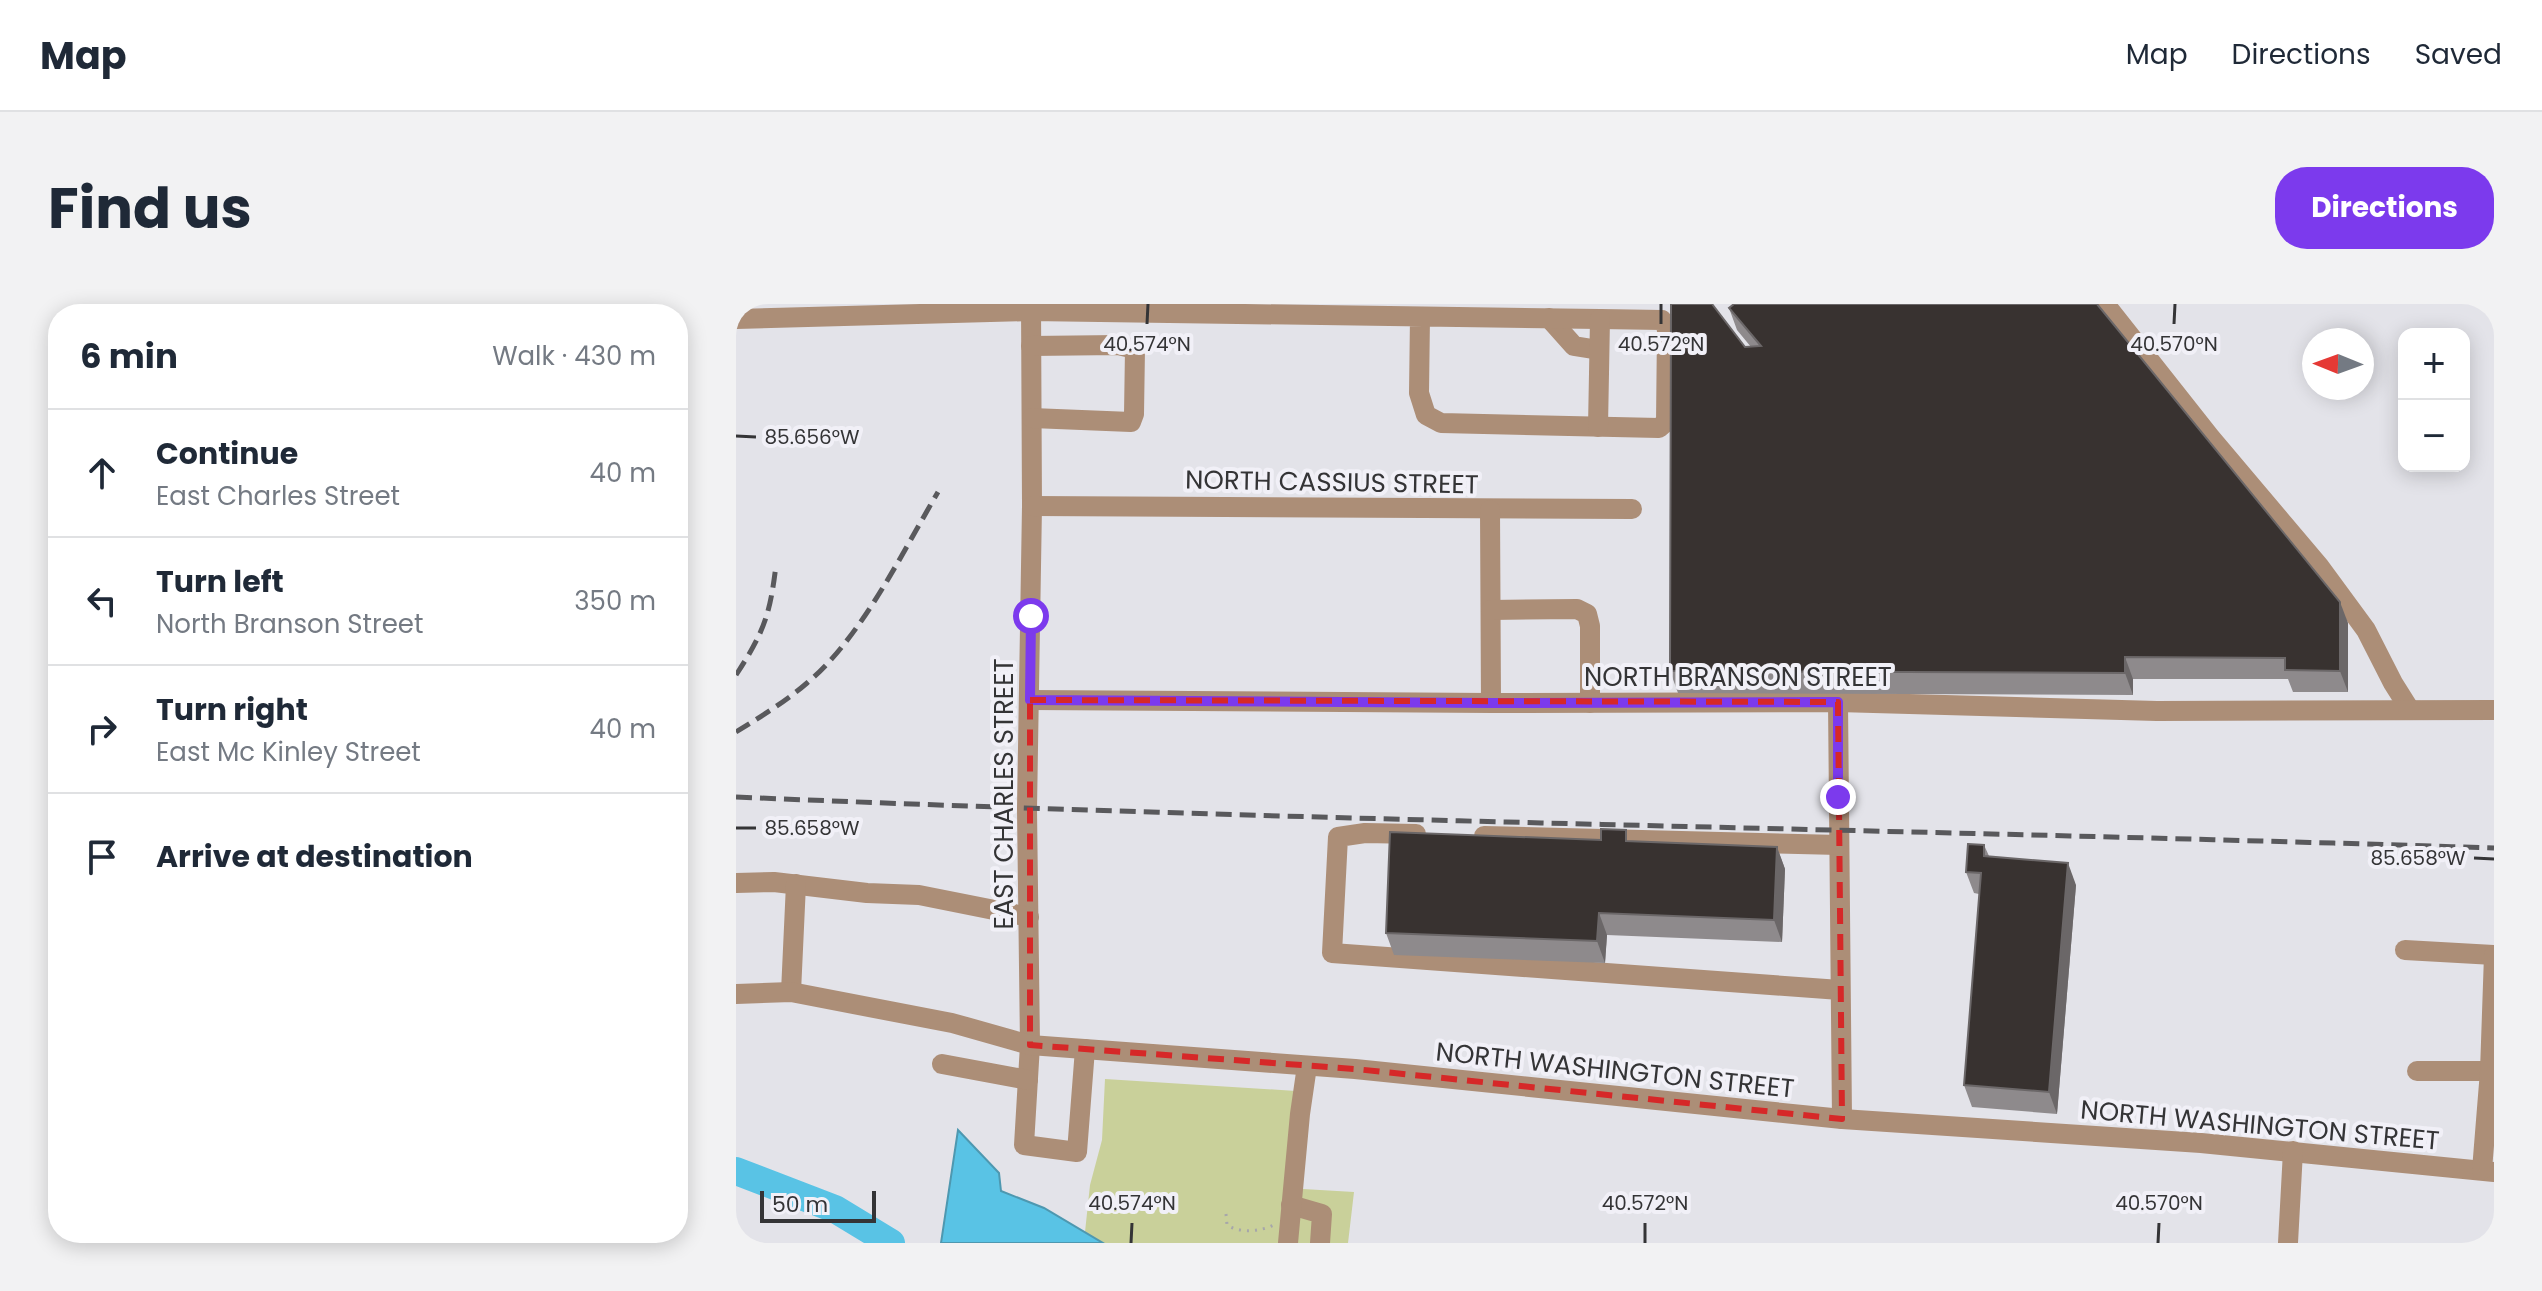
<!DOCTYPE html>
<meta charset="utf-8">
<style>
:root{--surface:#fff;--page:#f2f2f3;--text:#1f2937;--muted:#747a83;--line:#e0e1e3;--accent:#7c3aed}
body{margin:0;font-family:Poppins,sans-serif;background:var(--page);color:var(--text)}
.controls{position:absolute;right:24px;top:24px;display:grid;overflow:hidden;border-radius:16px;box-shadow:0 4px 20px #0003}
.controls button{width:72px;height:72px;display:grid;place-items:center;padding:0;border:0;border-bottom:2px solid var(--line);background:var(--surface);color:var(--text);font:40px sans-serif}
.compass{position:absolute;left:1566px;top:24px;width:72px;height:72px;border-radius:50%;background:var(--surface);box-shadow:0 4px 20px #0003;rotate:271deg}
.scale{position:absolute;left:24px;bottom:20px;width:116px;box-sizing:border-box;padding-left:8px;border:4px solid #343436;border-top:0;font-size:22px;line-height:28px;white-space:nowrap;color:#343436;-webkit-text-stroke:6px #f1f0f7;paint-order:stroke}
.stop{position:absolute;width:24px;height:24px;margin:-18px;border:6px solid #7c3aed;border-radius:50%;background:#fff}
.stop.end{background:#7c3aed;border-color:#fff;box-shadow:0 2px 8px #0008}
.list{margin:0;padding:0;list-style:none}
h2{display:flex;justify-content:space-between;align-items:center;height:104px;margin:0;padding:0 32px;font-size:34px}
h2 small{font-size:26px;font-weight:400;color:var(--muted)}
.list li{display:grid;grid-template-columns:52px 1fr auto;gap:24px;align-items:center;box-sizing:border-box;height:128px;padding:0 32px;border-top:2px solid var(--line)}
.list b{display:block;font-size:30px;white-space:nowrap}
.list p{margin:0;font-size:26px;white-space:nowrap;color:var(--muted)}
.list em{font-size:26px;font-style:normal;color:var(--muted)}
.icon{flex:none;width:44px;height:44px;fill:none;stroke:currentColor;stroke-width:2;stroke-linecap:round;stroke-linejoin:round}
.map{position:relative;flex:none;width:1758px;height:939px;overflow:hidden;border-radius:32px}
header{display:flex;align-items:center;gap:48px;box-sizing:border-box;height:112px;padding:0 40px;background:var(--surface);border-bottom:2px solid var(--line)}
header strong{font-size:38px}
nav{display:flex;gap:44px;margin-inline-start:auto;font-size:28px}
.intro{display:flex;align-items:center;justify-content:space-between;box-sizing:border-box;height:192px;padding:0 48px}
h1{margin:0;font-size:56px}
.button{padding:20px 36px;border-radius:32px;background:var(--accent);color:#fff;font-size:28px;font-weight:700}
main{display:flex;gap:48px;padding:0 48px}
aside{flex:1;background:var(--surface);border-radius:32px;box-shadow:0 4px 20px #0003}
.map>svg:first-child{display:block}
.green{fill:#c9d09a}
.water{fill:#59c3e5;stroke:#4e98b0;stroke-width:2}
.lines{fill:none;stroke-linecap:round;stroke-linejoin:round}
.river{stroke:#59c3e5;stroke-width:28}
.path{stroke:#a6a6aa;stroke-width:3;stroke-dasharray:2 6;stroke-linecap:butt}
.minor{stroke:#ac8e77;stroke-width:20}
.rail{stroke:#59595c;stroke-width:5;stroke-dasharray:16 8;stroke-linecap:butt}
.wall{fill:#8e8a8c}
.shaded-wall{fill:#6b6768}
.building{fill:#383230;stroke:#6b6768;stroke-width:2}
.route{stroke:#7c3aed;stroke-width:10}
.marked{fill:none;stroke:#d62828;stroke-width:6;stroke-dasharray:16 10;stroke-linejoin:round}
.ticks{fill:none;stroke:#343436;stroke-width:3}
.labels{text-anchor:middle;stroke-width:8;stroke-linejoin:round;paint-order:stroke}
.street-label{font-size:26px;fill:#343436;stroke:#f1f0f7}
.ticks-label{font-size:20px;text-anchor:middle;fill:#343436;stroke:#f1f0f7;stroke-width:8;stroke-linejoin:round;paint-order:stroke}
</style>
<header>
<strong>Map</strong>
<nav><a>Map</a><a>Directions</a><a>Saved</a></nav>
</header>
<div class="intro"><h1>Find us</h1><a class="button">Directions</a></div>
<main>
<aside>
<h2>6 min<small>Walk · 430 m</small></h2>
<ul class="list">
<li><svg class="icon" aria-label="ahead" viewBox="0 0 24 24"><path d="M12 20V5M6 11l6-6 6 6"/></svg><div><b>Continue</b><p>East Charles Street</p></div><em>40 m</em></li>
<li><svg class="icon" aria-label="left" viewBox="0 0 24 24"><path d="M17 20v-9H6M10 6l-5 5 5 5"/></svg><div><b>Turn left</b><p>North Branson Street</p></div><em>350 m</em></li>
<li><svg class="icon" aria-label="right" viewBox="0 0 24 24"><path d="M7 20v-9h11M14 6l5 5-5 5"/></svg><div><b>Turn right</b><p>East Mc Kinley Street</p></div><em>40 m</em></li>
<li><svg class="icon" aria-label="arrive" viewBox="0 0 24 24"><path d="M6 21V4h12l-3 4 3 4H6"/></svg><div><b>Arrive at destination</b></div></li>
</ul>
</aside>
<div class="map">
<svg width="1758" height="939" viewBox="0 0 1758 939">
<rect width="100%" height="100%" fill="#e3e3e9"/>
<polygon class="green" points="369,775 560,787 550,884 618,888 612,939 367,939 349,928 354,881 366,836"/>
<polygon class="water" points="222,826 263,869 265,887 308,904 367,939 205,939"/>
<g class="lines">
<polyline class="river" points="0,867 99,905 155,939"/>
<path class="path" d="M490 910 491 921C505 930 525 927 538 921"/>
<g class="minor">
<polyline points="295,0 296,202 291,505 294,741 288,841 341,848 349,745"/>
<polyline points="1369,0 1474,133 1583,262 1630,326 1657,379 1674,406"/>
<polyline points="813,14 838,42 863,46"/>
<polyline points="0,15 295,7 864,15 926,16 931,24 930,118 923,124 705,119 690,111 683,89 684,13"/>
<polyline points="295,42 382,41 399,45 398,110 395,118 296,114"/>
<polyline points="862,123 864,15"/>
<polyline points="296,202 896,205"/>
<polyline points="754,206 755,399"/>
<polyline points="755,306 841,305 851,310 854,322 854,399"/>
<polyline points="294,396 755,399 1102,398 1421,407 1758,406"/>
<polyline points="1102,398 1106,815"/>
<polyline points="680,530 629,529 602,533 596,649 1104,686"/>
<polyline points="748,532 1103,541"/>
<polyline points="0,579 38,578 131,589 183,591 293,613"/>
<polyline points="1669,646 1758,651"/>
<polyline points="55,688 60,580"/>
<polyline points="0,690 55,688 216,719 294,741 619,765 1106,815 1465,839 1758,868"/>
<polyline points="206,760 292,776"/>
<polyline points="1681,767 1758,767"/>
<polyline points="1746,866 1754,767 1758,651"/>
<polyline points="555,901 586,910 584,939"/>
<polyline points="552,939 564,810 571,762"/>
<polyline points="1552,939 1557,847"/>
</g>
<g class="rail">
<path d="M0 371C28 328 34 311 40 261"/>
<path d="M0 428C24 413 49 398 71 379 125 334 166 249 202 188"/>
<path d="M0 493C586 518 1172 525 1758 544"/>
</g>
</g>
<g class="wall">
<polygon points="993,4 1612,319 1612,388 1557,388 1552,375 1397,375 1397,391 942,389 934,367 1009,43 1015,43 1001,26"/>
<polygon points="865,536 1041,543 1049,565 1046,638 871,631 869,659 658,651 650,629"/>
<polygon points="1248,541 1253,552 1340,581 1321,810 1236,803 1228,781 1243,590 1238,589 1230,568"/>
</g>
<g class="shaded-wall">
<polygon points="1604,298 1612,319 1612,388 1604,367"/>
<polygon points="1389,353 1397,375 1397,391 1389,369"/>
<polygon points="1041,543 1049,565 1046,638 1038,616"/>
<polygon points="1332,559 1340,581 1321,810 1313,788"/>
<polygon points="863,609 871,631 869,659 861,637"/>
</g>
<g class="building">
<polygon points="935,0 976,0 1009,43 1025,42 993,4 998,0 1361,0 1604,298 1604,367 1549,366 1549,354 1389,353 1389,369 934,367"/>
<polygon points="865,525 890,526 890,537 1041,543 1038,616 863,609 861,637 650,629 654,528 865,536"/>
<polygon points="1232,540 1248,541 1248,552 1332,559 1313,788 1228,781 1245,569 1230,568"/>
</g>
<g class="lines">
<polyline class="route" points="295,312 294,396 755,399 1102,398 1102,493"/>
</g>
<path class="marked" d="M294 396 1102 398 1106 815 619 765 294 741Z"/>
<path class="ticks" d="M411 20 412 0M925 20V0M1438 20 1439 0M0 132 20 133M0 524H20M1738 554 1758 555M395 939 396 919M909 939V919M1422 939 1423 919"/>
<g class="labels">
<g class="street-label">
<text transform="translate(596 178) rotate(1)" y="9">NORTH CASSIUS STREET</text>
<text x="1002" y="382">NORTH BRANSON STREET</text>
<text transform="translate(268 490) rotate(-90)" y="9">EAST CHARLES STREET</text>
<text transform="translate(879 766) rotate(6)" y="9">NORTH WASHINGTON STREET</text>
<text transform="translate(1524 821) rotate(5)" y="9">NORTH WASHINGTON STREET</text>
</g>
</g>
<g class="ticks-label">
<text x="411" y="47">40.574°N</text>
<text x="925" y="47">40.572°N</text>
<text x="1438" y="47">40.570°N</text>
<text x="76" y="140">85.656°W</text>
<text x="76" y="531">85.658°W</text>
<text x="1682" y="561">85.658°W</text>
<text x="396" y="906">40.574°N</text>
<text x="909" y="906">40.572°N</text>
<text x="1423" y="906">40.570°N</text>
</g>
</svg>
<div class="controls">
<button>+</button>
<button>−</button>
</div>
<svg class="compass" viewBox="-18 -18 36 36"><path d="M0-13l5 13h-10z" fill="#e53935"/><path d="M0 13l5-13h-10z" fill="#747a83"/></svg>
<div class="scale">50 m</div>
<div class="stop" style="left:295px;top:312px"></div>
<div class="stop end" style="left:1102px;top:493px"></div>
</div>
</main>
